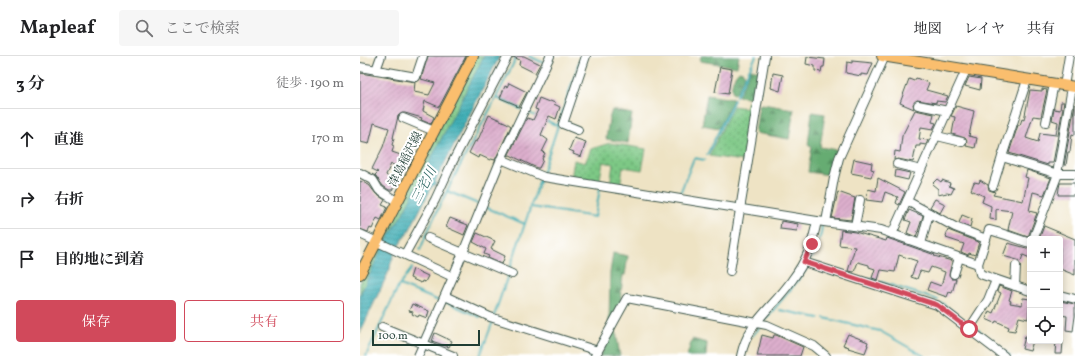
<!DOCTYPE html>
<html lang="ja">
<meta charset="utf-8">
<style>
:root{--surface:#fff;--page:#f6f6f6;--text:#202124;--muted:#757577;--line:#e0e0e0;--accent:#d1495b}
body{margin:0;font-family:Vollkorn,"Noto Serif JP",serif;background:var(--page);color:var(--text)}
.controls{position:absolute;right:12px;bottom:12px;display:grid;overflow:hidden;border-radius:4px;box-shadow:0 2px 10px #0003}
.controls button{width:36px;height:36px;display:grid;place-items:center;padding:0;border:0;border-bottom:1px solid var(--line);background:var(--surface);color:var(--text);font:20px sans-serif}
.scale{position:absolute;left:12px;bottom:10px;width:108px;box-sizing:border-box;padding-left:4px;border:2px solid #1f3d34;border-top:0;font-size:11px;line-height:14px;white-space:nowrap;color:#1f3d34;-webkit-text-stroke:3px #fff;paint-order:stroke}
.stop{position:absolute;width:12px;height:12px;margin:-9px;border:3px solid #d1495b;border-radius:50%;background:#fff}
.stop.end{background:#d1495b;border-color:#fff;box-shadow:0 1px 4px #0008}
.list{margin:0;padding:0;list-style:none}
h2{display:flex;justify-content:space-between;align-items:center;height:52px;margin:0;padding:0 16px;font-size:17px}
h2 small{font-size:13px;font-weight:400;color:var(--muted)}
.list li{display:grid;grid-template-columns:26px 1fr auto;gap:12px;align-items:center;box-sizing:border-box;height:60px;padding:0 16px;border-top:1px solid var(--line)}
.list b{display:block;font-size:15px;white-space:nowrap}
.list em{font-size:13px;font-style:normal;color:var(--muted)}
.actions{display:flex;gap:8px;padding:12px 16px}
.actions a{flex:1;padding:9px 0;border:1px solid var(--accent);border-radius:4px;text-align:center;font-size:14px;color:var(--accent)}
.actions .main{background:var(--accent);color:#fff}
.icon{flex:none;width:22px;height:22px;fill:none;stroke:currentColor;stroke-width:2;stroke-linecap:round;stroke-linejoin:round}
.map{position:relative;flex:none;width:715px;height:300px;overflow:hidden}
header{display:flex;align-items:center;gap:24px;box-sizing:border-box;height:56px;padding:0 20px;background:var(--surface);border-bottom:1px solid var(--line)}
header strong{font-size:19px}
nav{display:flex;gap:22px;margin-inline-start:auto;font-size:14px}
.search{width:280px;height:36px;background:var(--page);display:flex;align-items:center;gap:10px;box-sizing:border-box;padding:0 14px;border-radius:4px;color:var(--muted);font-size:15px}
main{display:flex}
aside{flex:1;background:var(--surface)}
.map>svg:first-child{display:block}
.grass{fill:url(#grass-dots);stroke:#4e825c}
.forest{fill:url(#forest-firs);stroke:#427453}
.water{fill:url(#water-rules);stroke:#2c7474}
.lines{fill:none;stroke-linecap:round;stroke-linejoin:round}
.stream{stroke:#39abb3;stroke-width:2}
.building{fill:url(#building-hatch)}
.minor-casing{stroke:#3e564a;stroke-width:10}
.major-casing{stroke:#3e564a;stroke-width:12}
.minor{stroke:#fff;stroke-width:8}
.major{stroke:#fabe6e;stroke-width:10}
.route{stroke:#d1495b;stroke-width:5}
.labels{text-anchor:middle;stroke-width:4;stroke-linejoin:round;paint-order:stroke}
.street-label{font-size:12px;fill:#1f3d34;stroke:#fff}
.water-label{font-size:13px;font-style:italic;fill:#286460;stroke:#fff}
</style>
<header>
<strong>Mapleaf</strong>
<div class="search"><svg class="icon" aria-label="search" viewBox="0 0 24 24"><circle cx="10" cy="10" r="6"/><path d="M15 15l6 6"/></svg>ここで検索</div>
<nav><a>地図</a><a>レイヤ</a><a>共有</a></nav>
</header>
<main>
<aside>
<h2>3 分<small>徒歩 · 190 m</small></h2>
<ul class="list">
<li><svg class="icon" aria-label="ahead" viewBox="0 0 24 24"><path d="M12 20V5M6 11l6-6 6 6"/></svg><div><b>直進</b></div><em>170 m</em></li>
<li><svg class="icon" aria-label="right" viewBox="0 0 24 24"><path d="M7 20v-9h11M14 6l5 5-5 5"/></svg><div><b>右折</b></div><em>20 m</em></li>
<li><svg class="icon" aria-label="arrive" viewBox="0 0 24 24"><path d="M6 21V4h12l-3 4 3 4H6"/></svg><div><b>目的地に到着</b></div></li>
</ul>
<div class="actions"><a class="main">保存</a><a>共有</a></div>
</aside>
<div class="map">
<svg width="715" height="300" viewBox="0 0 715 300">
<defs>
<pattern id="grass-dots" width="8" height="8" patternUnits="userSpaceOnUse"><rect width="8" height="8" fill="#7dc885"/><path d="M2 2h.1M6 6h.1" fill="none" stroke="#66a46e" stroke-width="1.8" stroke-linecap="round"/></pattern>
<pattern id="forest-firs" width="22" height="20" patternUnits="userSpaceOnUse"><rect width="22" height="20" fill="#66ac72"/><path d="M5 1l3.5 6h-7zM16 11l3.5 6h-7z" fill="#538d5e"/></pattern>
<pattern id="water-rules" width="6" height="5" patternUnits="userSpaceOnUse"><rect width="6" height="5" fill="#39abb3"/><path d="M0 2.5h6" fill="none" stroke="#2f8c92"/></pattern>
<pattern id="building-hatch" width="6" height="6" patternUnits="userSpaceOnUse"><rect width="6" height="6" fill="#ddafcd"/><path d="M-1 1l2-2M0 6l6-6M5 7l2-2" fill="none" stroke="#b390a7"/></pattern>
</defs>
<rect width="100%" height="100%" fill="#fff"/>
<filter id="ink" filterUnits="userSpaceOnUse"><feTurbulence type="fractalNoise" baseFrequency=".025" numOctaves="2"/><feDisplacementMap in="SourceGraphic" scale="8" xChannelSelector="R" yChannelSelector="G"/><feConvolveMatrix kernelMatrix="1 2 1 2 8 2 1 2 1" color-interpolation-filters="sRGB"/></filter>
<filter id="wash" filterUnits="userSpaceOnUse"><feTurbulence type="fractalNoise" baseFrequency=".012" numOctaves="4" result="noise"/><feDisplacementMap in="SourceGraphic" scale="16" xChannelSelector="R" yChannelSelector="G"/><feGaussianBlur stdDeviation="0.9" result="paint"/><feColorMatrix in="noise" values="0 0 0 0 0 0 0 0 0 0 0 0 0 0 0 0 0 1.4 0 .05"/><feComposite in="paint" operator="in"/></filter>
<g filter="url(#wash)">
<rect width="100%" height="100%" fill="#eee3c4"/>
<g class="grass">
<polygon points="116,0 124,0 43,157 25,186 22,184"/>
<polygon points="387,46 392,47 394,49 385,104 383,105 349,100 373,50 386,52"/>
<polygon points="250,87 286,93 282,114 263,111 260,131 250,129 253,108 243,106 239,128 211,123 214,104 225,107 231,93"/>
<polygon points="18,190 22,192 0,239 0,227"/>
</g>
<g class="forest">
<polygon points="341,0 379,0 377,11 340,5"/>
<polygon points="391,13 400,15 396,40 393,42 378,40"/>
<path d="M379 15 383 16 385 19 376 37 373 38C370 30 373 21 379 15Z"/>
<polygon points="347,39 373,43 359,72 342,69"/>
<polygon points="402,48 434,53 429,83 395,77 399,49"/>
<polygon points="252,54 272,58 268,87 246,83 249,63"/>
<polygon points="452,56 465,58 460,91 478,94 471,110 470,119 448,116 452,90 448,89"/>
<polygon points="253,197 268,200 265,219 263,219 261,237 261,245 249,267 250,217"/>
<polygon points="255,270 260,300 240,300"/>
<polygon points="332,283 347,287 346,300 327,300"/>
</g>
<path class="water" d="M124 0H140L75 126 77 127 75 130 73 129 48 177C41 184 30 204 30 213L0 277V239L22 192 43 157Z"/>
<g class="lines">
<g class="stream">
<polyline points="169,0 184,7"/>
<polyline points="376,40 396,0"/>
<polyline points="137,42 161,53"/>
<polyline points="168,56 177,61"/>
<polyline points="185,64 198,70"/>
<polyline points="347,99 374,44"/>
<polyline points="182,118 221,0"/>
<polyline points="87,135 118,148"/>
<polyline points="319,140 334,102 345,104"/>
<polyline points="125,151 165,168"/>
<polyline points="171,151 235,161 240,132"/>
<path d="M60 194C87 127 126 65 157 0"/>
<polyline points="452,202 461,178 462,168"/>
<polyline points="149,215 180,123"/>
<polyline points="508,222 516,225"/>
<polyline points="521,226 578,244"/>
<polyline points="40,229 79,245"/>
<polyline points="86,246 120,261"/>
<polyline points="582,247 608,267"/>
<polyline points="419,254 459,262"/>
<polyline points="134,260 148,219"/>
<polyline points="464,262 520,275 564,300"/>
<polyline points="404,265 435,228 446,213"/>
<polyline points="617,273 650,300"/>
<polyline points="392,280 399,272"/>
<polyline points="6,300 38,231 52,212"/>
<polyline points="120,300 133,265"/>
</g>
</g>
<g id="blocks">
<g class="building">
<polygon points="68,0 106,0 79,51 65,45 63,55 74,61 71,68 61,64 62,62 45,57 42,57 38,60 33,82 34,82 32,89 34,90 32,96 52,103 47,114 31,108 26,119 36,128 32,134 29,134 23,130 15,119 18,116 12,113 23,91 29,72 14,67 9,88 0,86 0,17 55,26 54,36 69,39 75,27 61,23"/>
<polygon points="153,0 164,0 180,8 175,17 159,9 160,4 153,1"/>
<polygon points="447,1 465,3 464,11 462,11 461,16 455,15 455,10 446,8"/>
<polygon points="492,5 513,7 508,19 501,18 501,20 486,17 487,6 492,7"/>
<polygon points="360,11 372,13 368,38 355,36"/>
<polygon points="413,17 423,19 420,35 411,32"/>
<polygon points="609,21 621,23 620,34 605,30"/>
<polygon points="556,22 569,27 566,34 588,40 585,46 576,45 576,47 557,44 553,48 554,53 540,47 549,23 554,25"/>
<polygon points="149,27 167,36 159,51 156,50 157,49 140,42 145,30 147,31"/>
<polygon points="682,33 687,34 681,61 673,60 666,82 678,86 680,77 696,79 698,66 692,64 694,53 700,54 701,46 704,46 693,107 688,107 688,109 649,97 658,69 660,69 662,63 664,64 670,34 682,35"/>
<polygon points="179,42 189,46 190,45 195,47 194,48 200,51 196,63 189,60 181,79 188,84 182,96 185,97 182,103 183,104 179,112 177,112 150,99 148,100 167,62 173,64 178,54 175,53"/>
<polygon points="715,48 715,79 712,78 710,96 708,96 706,109 704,109"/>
<polygon points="596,50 614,55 609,80 617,82 615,92 606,90 607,85 605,82 592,78 595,61 591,60"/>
<polygon points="555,54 574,58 572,66 576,67 573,73 561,71 559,83 568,84 566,89 560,88 560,90 556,90 553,106 538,103 534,104 535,95 540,96 542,80"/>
<polygon points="129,59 147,67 151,70 135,104 131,103 130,104 119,99 118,102 109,97 115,85 117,86"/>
<polygon points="214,82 226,86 221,101 213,98 214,96 209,94"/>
<polygon points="494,103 512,107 511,113 514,114 511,121 491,117"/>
<polygon points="536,114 550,117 548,124 535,121"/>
<polygon points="667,114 691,122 684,139 673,136 669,155 677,157 668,181 648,174 652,155 636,153 636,164 630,163 631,150 622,146 624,140 611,134 614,126 619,127 620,124 628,129 629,134 635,136 633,139 663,145 668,122 665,121"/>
<polygon points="518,122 545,136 539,149 536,147 538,141 525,136 522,146 506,144 508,133 516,135"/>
<polygon points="577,123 581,126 582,124 590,127 589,130 594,132 591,138 587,137 578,139 578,133 572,128"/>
<polygon points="0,125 9,129 16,138 25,144 22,149 27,151 21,164 17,162 12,173 10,172 8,176 0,173"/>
<polygon points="700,127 715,127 715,139 698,139 699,132"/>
<polygon points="478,136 495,142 491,164 472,162"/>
<polygon points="575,143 585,148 580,157 570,151"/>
<polygon points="549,154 563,160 556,181 547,177 551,166 545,164"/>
<polygon points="602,159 612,163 610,171 599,167"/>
<polygon points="90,162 108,169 104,179 86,171"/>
<polygon points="421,165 438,168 437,175 420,173"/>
<polygon points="684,170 715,183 715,219 700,213 700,183 679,183"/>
<polygon points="481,174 495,176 526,185 527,182 575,199 574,200 592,205 589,219 592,223 596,223 592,237 589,236 587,241 567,234 570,226 581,230 585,216 571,211 568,217 560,215 557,223 551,221 557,205 539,199 535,216 521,214 518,224 512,222 515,213 509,211 509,209 498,206 494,216 488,215 495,191 479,189"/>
<polygon points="588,174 619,186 615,199 609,197 608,199 601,196 604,188 586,182 587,181 586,180"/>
<polygon points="117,177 135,185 131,193 145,200 142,208 128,202 129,200 124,198 126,193 113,186"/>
<polygon points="648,187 670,193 670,202 663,199 661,205 643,200"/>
<polygon points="53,213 68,220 65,226 62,225 61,227 50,222"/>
<polygon points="639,230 652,235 649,244 651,245 650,247 662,249 663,242 670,243 668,263 659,261 655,275 648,274 649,271 636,265 635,267 626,263 629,255 633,257 641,237 637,235"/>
<polygon points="700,245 715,248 715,260 713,275 706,274 707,260 700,259"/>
<polygon points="52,248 69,255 67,262 59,259 58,261 52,258 53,256 49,255"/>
<polygon points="75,277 92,285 89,291 72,285"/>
<polygon points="488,278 508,286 507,289 508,289 505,297 488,292 489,291 483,289"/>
<polygon points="402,279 413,282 414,279 416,279 443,291 440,300 397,300"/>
<polygon points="665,280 670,281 670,285 673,285 670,295 662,293"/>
<polygon points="696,285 703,285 702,298 695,298"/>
</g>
</g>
</g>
<g filter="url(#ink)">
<use href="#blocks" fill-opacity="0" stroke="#3e564a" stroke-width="1"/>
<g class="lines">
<defs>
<g id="minor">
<polyline points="0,11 56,21 63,0"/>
<polyline points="16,14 21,0"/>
<polyline points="667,24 642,101 698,118 715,118"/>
<polyline points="704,30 709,0"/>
<polyline points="558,49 588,55"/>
<polyline points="43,62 74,75"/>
<polyline points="686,66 694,28"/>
<polyline points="218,74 203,68 226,0"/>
<polyline points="577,80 602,86"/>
<polyline points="141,103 184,121 457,165 521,174 618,208 620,218 670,235"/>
<polyline points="537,108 561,114"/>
<polyline points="0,117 13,124 19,134 38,146"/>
<polyline points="697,118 712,31"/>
<polyline points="633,130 642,101"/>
<polyline points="547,145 595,171 626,183"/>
<polyline points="466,166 474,122 479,102 525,0"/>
<polyline points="495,170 500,144"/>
<polyline points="0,178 93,221"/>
<polyline points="532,178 606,14"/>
<polyline points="68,182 152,218"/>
<polyline points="673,183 698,118"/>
<polyline points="561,188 569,157"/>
<polyline points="45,198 75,144 92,107 148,0"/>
<polyline points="444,206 577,249 644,300"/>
<path d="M618 208 629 174C643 177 656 183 670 187"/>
<polyline points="370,215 405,0"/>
<polyline points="594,218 599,202"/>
<polyline points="655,230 656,210"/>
<polyline points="700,239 715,243"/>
<polyline points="85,240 130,261 238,295"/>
<polyline points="22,271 93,300"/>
<polyline points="609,273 628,244 636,224"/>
<polyline points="58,300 93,221 141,103 190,0"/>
<polyline points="235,300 267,242 407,269 454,290 466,300"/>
<path d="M381 300C388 265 413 252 432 224 447 204 452 189 457 165"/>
</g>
<g id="major">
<polyline points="522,0 715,31"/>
<polyline points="0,218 113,0"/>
</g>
</defs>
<use href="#minor" class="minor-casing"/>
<use href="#major" class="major-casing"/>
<use href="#minor" class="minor"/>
<use href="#major" class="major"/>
</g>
</g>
<g class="lines" filter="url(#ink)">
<polyline class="route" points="452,188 444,206 577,249 609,273"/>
</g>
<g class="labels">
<g class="street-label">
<text transform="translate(45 103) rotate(-63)" y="4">津島稲沢線</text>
</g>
<g class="water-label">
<text transform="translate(63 129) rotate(-63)" y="5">三宅川</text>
</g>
</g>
</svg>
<div class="controls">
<button>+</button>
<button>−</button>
<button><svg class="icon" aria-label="locate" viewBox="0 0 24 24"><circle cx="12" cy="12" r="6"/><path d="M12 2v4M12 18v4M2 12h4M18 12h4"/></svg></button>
</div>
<div class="scale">100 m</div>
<div class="stop" style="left:609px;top:273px"></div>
<div class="stop end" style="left:452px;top:188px"></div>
</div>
</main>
